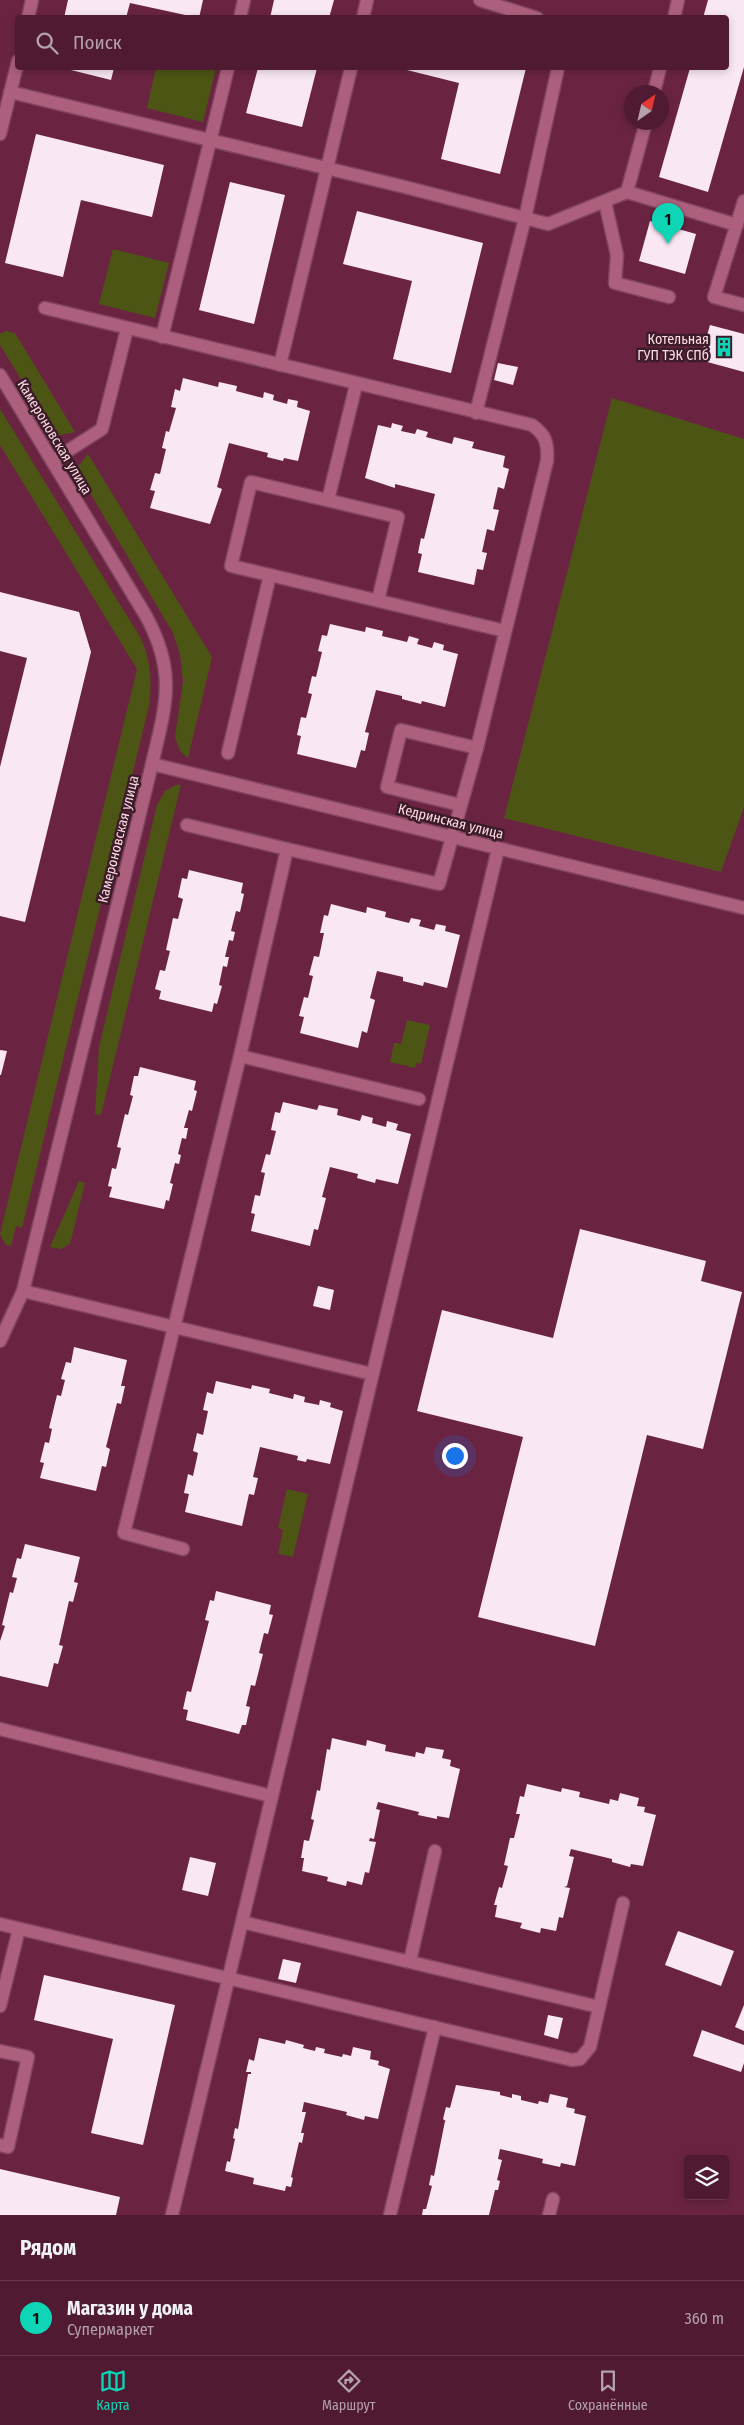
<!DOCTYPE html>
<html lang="ru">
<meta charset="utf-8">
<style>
:root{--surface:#501b32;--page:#56243a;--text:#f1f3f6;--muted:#b4a1ac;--line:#67394d;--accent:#0dd5b5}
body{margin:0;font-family:"Fira Sans Condensed",sans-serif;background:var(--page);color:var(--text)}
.controls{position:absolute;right:15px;bottom:15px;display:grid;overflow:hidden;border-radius:5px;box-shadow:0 2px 8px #0003}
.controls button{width:45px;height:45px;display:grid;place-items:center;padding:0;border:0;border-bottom:1px solid var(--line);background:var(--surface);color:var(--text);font:25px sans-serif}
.compass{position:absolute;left:624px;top:85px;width:45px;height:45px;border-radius:50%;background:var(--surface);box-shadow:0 2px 8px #0003;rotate:34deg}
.you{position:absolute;left:454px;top:1455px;width:18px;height:18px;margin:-12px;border:4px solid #fff;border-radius:50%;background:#1a73e8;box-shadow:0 0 0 8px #1a73e833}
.badge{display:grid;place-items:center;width:32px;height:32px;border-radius:50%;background:var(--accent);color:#111;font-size:16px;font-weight:700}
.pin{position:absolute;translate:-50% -41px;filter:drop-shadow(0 1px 2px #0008)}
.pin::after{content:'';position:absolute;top:26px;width:18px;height:15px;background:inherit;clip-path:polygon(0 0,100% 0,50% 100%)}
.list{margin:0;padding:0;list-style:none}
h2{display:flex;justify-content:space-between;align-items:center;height:65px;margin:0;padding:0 20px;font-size:21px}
h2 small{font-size:16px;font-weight:400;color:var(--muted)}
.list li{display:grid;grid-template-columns:32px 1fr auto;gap:15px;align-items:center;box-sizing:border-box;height:75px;padding:0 20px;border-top:1px solid var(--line)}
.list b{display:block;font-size:19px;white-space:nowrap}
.list p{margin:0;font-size:16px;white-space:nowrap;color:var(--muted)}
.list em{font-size:16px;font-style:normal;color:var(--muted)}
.icon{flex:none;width:28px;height:28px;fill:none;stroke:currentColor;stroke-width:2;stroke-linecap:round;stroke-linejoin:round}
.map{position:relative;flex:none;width:744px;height:2215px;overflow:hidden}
.search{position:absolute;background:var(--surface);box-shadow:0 2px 8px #0003;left:15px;right:15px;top:15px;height:55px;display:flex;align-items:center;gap:12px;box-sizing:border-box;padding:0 18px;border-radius:5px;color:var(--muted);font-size:19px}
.sheet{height:140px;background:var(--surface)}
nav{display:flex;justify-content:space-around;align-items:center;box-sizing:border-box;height:70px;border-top:1px solid var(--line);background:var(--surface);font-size:14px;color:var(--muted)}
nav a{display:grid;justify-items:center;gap:2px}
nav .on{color:var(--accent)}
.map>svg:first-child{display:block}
.green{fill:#4d5515}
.building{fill:#f9e8f4}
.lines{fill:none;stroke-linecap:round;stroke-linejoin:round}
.minor-casing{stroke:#814462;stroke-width:15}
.minor{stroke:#ad607d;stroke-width:12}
.labels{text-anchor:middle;stroke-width:5;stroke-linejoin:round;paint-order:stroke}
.poi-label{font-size:14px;fill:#fedae6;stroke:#3c1c28;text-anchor:end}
.street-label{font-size:14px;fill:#fedae6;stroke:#3c1c28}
</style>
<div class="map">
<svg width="744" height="2215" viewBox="0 0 744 2215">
<rect width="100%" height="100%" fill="#6a2442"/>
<g class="green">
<polygon points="156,68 216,68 203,122 147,108"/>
<polygon points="113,249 169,263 155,318 99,304"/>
<polygon points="6,331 15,333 75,432 56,436 0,345 0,334"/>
<polygon points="612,398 744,439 744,807 721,872 504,818"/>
<path d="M0 409 140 637C151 659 152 682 149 706L22 1228 16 1226 11 1246 6 1245 0 1234 137 669 0 445Z"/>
<polygon points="88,454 212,657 188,758 180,751 175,737 183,682 180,654 173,633 76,469"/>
<polygon points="176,785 181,785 101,1115 95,1114 99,1047 157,805 165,791"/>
<polygon points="407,1020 430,1025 421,1064 416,1063 415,1068 390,1062 394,1043 401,1044"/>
<polygon points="79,1181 85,1183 70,1244 61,1249 50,1247"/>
<polygon points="287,1489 308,1494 293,1557 278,1554 283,1530 278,1528"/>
</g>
<g class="building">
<polygon points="68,0 203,0 199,18 130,3 126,18 64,18"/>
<polygon points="274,0 334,0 329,18 270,18"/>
<polygon points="708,0 744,0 744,67 708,192 659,177 690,68 726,68 726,18 703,18"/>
<polygon points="63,68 114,68 111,80"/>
<polygon points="258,68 317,68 302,127 246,113"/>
<polygon points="399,68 526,68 500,174 441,159 459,83"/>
<polygon points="36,134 164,165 152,217 81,200 63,277 5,263"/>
<polygon points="230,182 285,195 254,324 199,310"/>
<polygon points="357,211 483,243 451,373 393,359 412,281 343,264"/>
<polygon points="650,221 696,234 685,274 639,261"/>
<polygon points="710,325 744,334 744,372 700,360"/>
<polygon points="498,363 518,367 513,385 494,380"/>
<polygon points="183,378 218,387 219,382 237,386 236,391 263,398 264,392 274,395 273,400 287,404 288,399 298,401 297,407 310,411 298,461 284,458 283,461 267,457 268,453 229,443 217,487 222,489 210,524 150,508 155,491 150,490 155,473 160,474 166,449 162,448 166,431 169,432 176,408 171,407 175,389 180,391"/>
<polygon points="392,423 403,426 401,431 415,434 417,429 428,432 426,437 452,444 454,437 474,442 472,448 505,456 503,467 509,469 504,489 498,487 493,509 499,510 494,531 487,529 482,552 487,553 483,570 477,569 474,585 418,572 422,554 418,553 421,538 424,539 435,494 395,484 395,488 365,478 378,425 391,428"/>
<polygon points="0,592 79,612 91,652 25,922 0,916 0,767 27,658 0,651"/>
<polygon points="330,624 365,632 366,627 383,631 382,636 407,642 409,636 419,639 417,644 432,648 434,642 444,645 443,650 458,654 445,707 422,701 421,704 402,699 402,696 376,690 365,732 369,733 365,751 361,750 356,768 297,754 301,736 297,735 301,717 306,718 312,694 308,693 312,676 316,677 322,652 318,651 322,635 327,636"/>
<polygon points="189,870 243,883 241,893 244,894 240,912 236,911 231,931 235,932 233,941 229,940 225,957 229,957 227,967 223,966 219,985 222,986 217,1004 214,1003 212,1012 159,999 161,991 155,989 160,970 165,971 170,951 166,950 173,918 178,919 183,899 178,897 182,878 187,879"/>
<polygon points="331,904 366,913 367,907 386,912 385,917 409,923 411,918 421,920 419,926 434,930 436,924 446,926 445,931 460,935 447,988 424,982 423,986 403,981 403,977 377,971 370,998 375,1000 367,1033 362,1031 358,1048 300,1033 304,1017 299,1016 304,997 308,998 313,976 309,975 314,956 319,957 324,933 320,933 324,915 328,916"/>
<polygon points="0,1050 7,1051 1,1075 0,1075"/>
<polygon points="140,1067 196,1081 194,1090 197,1091 192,1111 189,1110 184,1128 188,1128 186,1139 182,1138 178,1154 181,1155 179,1164 175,1163 170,1183 173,1184 169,1201 166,1200 164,1209 109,1197 112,1187 108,1186 112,1168 116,1169 121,1148 117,1147 125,1114 128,1115 133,1096 130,1095 134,1076 138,1076"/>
<polygon points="283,1102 317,1110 319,1105 338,1109 337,1115 360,1121 362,1115 373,1118 372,1123 386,1127 387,1121 398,1124 396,1130 411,1134 398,1184 376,1179 375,1183 357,1178 358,1174 330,1167 322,1197 326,1198 318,1230 314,1229 310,1246 251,1231 255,1214 251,1213 255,1195 260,1196 265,1173 261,1172 266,1154 270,1155 276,1131 271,1130 275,1112 280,1113"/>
<polygon points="580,1229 706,1261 701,1281 742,1292 703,1449 647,1435 595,1646 478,1617 523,1437 417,1411 442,1310 553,1338"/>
<polygon points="318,1286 334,1290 330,1310 313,1306"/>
<polygon points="74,1347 127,1360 121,1386 125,1386 121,1404 117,1403 106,1447 110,1449 106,1467 102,1466 96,1491 40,1478 44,1463 40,1462 45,1442 49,1443 52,1429 49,1428 57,1395 61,1396 65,1380 61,1379 66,1362 71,1363"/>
<polygon points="216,1381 251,1389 252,1385 270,1389 269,1393 293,1399 294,1394 305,1397 304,1402 319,1405 320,1400 331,1403 330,1407 343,1411 330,1464 307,1459 306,1462 297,1460 298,1456 260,1447 253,1477 258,1478 254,1495 249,1494 242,1526 185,1512 189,1494 184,1493 188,1474 193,1476 198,1453 193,1451 197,1433 203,1435 208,1411 203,1410 207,1392 213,1394"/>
<polygon points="25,1544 80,1557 74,1582 78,1583 73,1602 69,1601 59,1645 63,1646 58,1664 54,1663 48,1687 0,1676 0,1641 5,1626 2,1625 10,1592 13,1593 17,1578 12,1577 17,1558 21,1559"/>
<polygon points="216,1591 271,1605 269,1614 273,1615 268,1634 264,1633 259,1653 263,1654 255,1686 251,1685 246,1706 250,1707 246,1725 242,1725 239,1734 186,1720 188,1710 183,1709 187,1691 191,1692 209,1621 205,1620 210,1600 214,1601"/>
<polygon points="332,1738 366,1746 367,1740 386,1745 385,1751 415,1757 416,1752 424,1754 426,1747 444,1750 442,1758 451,1760 450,1766 460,1769 449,1818 437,1816 437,1819 418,1815 419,1812 378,1802 376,1809 380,1810 374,1839 370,1838 369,1841 376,1842 369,1873 365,1872 362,1885 347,1881 346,1886 327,1881 328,1877 302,1871 304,1858 301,1858 304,1840 309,1841 314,1820 311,1819 317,1790 320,1791 327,1749 330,1750"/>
<polygon points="527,1784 561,1792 562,1788 580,1792 579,1797 609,1804 610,1799 618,1801 620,1793 639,1798 637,1806 645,1807 644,1812 656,1815 643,1866 631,1864 630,1867 612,1862 612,1859 571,1849 569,1856 574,1857 567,1886 564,1887 570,1888 563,1918 559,1917 556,1931 541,1928 540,1933 520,1928 522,1923 495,1917 497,1905 494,1905 499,1887 502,1888 508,1866 504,1865 510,1838 514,1838 520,1814 516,1814 520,1796 524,1797"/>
<polygon points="190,1857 216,1863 208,1896 182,1890"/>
<polygon points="678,1931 734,1951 721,1986 665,1965"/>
<polygon points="283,1959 301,1963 296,1983 278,1979"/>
<polygon points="44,1975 175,2005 143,2145 91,2133 113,2039 34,2020"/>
<polygon points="744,2005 744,2031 735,2027"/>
<polygon points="548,2015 563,2018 558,2039 544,2035"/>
<polygon points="702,2030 744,2045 744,2063 741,2072 693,2056"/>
<polygon points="259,2038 285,2044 286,2040 304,2045 303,2048 315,2051 316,2047 325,2049 324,2053 342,2057 343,2054 351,2056 353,2047 371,2051 370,2059 379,2061 378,2065 390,2069 378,2119 365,2116 364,2120 346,2115 347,2112 304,2102 302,2112 306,2112 301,2133 304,2133 302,2143 299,2142 291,2177 293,2178 291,2187 286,2186 285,2191 253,2184 254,2178 225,2171 227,2161 230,2162 235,2139 233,2138 235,2128 238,2129 248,2074 251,2074 251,2072 246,2072 249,2059 254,2061"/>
<polygon points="456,2085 500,2092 500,2095 512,2098 512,2094 521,2096 521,2100 538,2104 539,2101 548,2103 550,2094 568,2098 566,2107 575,2109 574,2113 586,2116 575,2166 561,2163 560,2167 542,2163 543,2159 500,2149 498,2159 502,2160 497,2180 500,2181 498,2190 495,2190 489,2215 422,2215 423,2209 426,2209 432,2186 429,2185 431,2175 434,2176 445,2121 447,2122 443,2119 446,2107 450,2108"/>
<polygon points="0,2169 120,2197 116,2215 0,2215"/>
</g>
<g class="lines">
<defs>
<g id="minor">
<polyline points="480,0 537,18"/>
<polyline points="28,18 32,0"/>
<polyline points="240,18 244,0"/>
<polyline points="363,18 367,0"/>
<polyline points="674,18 678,0"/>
<polyline points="10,92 405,187 548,224 627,192 737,225"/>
<polyline points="654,92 660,68"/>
<polyline points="0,134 18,61"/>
<polyline points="627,192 646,122"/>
<polyline points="744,201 714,297 744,305"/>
<polyline points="605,202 617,255 615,283 669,297"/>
<path d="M45 308 532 425C546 435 548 443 547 461L477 748 439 884 287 849 240 1056 124 1533 183 1549"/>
<polyline points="162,337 228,68"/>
<polyline points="280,365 351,68"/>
<path d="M0 375 146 616C177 673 166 704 152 764L23 1291 0 1341"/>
<polyline points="476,413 525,218 558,68"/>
<polyline points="52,461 102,429 127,329"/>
<polyline points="328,500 356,385"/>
<polyline points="270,575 231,566 251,482 398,517 378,600"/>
<polyline points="228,753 270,575 505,631"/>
<polyline points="152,764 744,908"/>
<polyline points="460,805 387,787 401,730 477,748"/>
<polyline points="187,825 287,849"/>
<polyline points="240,1056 419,1099"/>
<polyline points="23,1291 372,1374"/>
<polyline points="0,1729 271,1796"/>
<polyline points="242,1922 599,2007"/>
<polyline points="0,1924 572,2060 580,2059 590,2047 623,1903"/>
<polyline points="410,1961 435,1851"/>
<polyline points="0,2006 19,1929"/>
<polyline points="0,2051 28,2057 8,2147 0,2145"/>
<polyline points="172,2215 498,849"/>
<polyline points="390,2215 435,2027"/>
<polyline points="549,2215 553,2199"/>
</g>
</defs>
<use href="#minor" class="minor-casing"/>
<use href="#minor" class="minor"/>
</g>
<defs>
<symbol id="building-bare" viewBox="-9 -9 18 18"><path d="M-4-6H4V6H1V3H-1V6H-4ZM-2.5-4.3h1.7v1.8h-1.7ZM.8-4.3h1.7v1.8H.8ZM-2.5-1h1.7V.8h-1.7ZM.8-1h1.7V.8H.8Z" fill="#0dd5b5" stroke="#3c1c28" stroke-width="2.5" paint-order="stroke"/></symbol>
</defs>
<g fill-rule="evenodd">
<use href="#building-bare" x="710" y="333" width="28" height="28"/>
</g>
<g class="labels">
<g class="poi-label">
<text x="709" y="344">Котельная<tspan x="709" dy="16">ГУП ТЭК СПб</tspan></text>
</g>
<g class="street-label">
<text transform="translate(55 437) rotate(59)" y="5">Камероновская улица</text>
<text transform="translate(451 821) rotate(14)" y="5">Кедринская улица</text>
<text transform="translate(118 839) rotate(-76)" y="5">Камероновская улица</text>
</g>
</g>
</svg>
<div class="controls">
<button><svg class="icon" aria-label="layers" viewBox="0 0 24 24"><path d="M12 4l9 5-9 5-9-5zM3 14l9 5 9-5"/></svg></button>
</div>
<svg class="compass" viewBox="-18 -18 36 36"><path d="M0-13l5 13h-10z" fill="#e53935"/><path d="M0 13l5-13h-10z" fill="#b4a1ac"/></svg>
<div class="you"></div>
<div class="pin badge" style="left:668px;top:244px">1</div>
<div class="search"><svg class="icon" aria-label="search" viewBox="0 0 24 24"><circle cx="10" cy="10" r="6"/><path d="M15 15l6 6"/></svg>Поиск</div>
</div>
<section class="sheet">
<h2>Рядом<small></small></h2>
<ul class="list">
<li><span class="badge">1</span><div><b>Магазин у дома</b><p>Супермаркет</p></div><em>360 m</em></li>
</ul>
</section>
<nav>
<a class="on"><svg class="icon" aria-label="map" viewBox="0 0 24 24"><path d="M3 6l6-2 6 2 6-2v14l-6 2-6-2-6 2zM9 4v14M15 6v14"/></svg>Карта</a>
<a><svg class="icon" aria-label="directions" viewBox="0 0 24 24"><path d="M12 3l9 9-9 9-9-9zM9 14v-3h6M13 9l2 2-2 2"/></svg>Маршрут</a>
<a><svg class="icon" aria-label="saved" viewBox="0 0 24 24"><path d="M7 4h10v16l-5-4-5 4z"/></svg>Сохранённые</a>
</nav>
